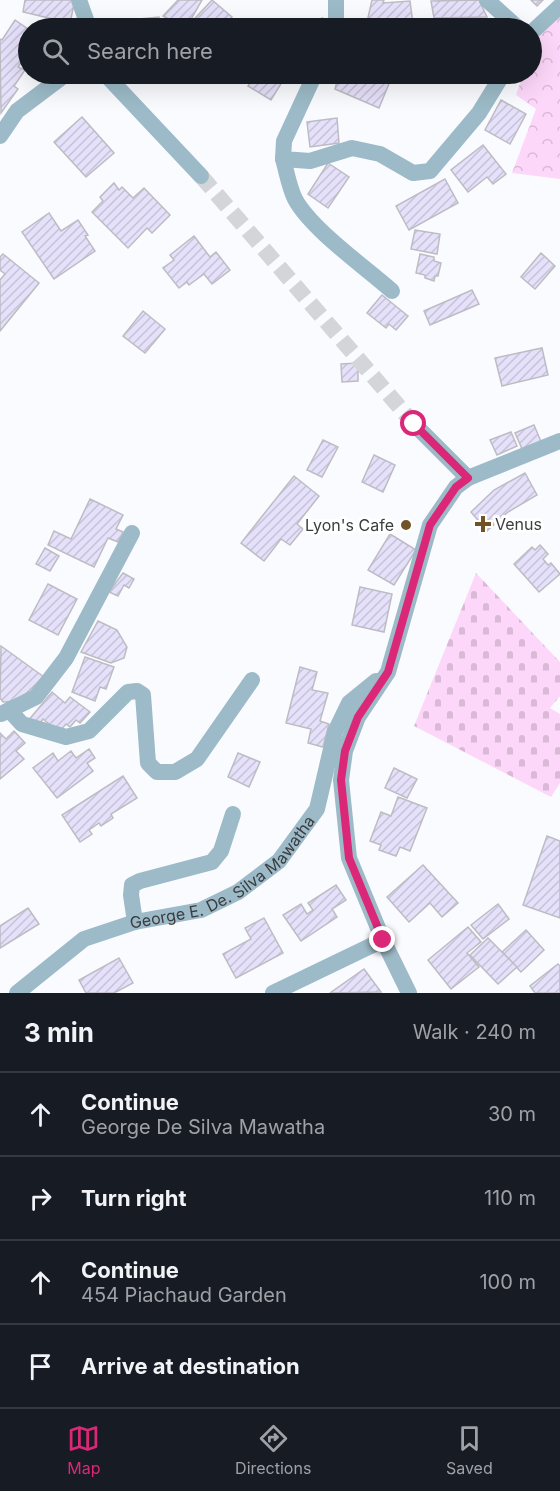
<!DOCTYPE html>
<meta charset="utf-8">
<style>
:root{--surface:#171b24;--page:#242831;--text:#f1f3f6;--muted:#9ea1a6;--line:#363941;--accent:#db2777}
body{margin:0;font-family:Inter,sans-serif;background:var(--page);color:var(--text)}
.stop{position:absolute;width:18px;height:18px;margin:-14px;border:4px solid #db2777;border-radius:50%;background:#fff}
.stop.end{background:#db2777;border-color:#fff;box-shadow:0 2px 6px #0008}
.list{margin:0;padding:0;list-style:none}
h2{display:flex;justify-content:space-between;align-items:center;height:78px;margin:0;padding:0 24px;font-size:26px}
h2 small{font-size:20px;font-weight:400;color:var(--muted)}
.list li{display:grid;grid-template-columns:39px 1fr auto;gap:18px;align-items:center;box-sizing:border-box;height:84px;padding:0 24px;border-top:2px solid var(--line)}
.list b{display:block;font-size:22px;white-space:nowrap}
.list p{margin:0;font-size:20px;white-space:nowrap;color:var(--muted)}
.list em{font-size:20px;font-style:normal;color:var(--muted)}
.icon{flex:none;width:33px;height:33px;fill:none;stroke:currentColor;stroke-width:2;stroke-linecap:round;stroke-linejoin:round}
.map{position:relative;flex:none;width:560px;height:993px;overflow:hidden}
.search{position:absolute;background:var(--surface);box-shadow:0 6px 24px #0002;left:18px;right:18px;top:18px;height:66px;display:flex;align-items:center;gap:15px;box-sizing:border-box;padding:0 21px;border-radius:33px;color:var(--muted);font-size:22px}
.sheet{height:414px;background:var(--surface)}
nav{display:flex;justify-content:space-around;align-items:center;box-sizing:border-box;height:84px;border-top:2px solid var(--line);background:var(--surface);font-size:16px;color:var(--muted)}
nav a{display:grid;justify-items:center;gap:3px}
nav .on{color:var(--accent)}
.map>svg:first-child{display:block}
.forest{fill:url(#forest-crowns)}
.cemetery{fill:url(#cemetery-stones)}
.building{fill:url(#building-hatch);stroke:#bdbcc3;stroke-width:1.5}
.lines{fill:none;stroke-linecap:round;stroke-linejoin:round}
.minor-tunnel{stroke:#d4d5d8;stroke-width:16;stroke-dasharray:16 8;stroke-linecap:butt}
.minor{stroke:#9cbac7;stroke-width:16}
.route{stroke:#db2777;stroke-width:8}
.poi-dot{fill:#725328;stroke:#fff;stroke-width:2}
.labels{text-anchor:middle;stroke-width:6;stroke-linejoin:round;paint-order:stroke}
.poi-label{font-size:16px;fill:#3b3d3f;stroke:#fff;text-anchor:start}
.street-label{font-size:16px;fill:#3b3d3f;stroke:#fff}
</style>
<div class="map">
<svg width="560" height="993" viewBox="0 0 560 993">
<defs>
<pattern id="forest-crowns" width="20" height="18" patternUnits="userSpaceOnUse" patternTransform="scale(1.5)"><rect width="20" height="18" fill="#fdd7f9"/><path d="M2 6a3 3 0 1 1 6 0M12 15a3 3 0 1 1 6 0" fill="none" stroke="#dab9d6"/></pattern>
<pattern id="cemetery-stones" width="16" height="16" patternUnits="userSpaceOnUse" patternTransform="scale(1.5)"><rect width="16" height="16" fill="#fdd7f9"/><path d="M2 7V4a2 2 0 0 1 4 0v3zM10 15v-3a2 2 0 0 1 4 0v3z" fill="#dab9d6"/></pattern>
<pattern id="building-hatch" width="6" height="6" patternUnits="userSpaceOnUse" patternTransform="scale(1.5)"><rect width="6" height="6" fill="#e6e1fa"/><path d="M-1 1l2-2M0 6l6-6M5 7l2-2" fill="none" stroke="#c6c2d7"/></pattern>
</defs>
<rect width="100%" height="100%" fill="#fafbfe"/>
<polygon class="forest" points="560,1 560,179 512,173 536,109 516,95 523,74 532,74 532,48 542,17"/>
<polygon class="cemetery" points="476,573 560,662 560,696 550,708 560,714 560,783 551,797 414,726"/>
<g class="building">
<polygon points="25,0 75,0 70,23 23,12"/>
<polygon points="178,0 202,0 186,28 163,16"/>
<polygon points="212,0 232,17 221,28 186,28"/>
<polygon points="372,0 384,0 383,3 410,1 413,24 367,22"/>
<polygon points="479,0 487,17 434,18 431,1"/>
<polygon points="531,0 543,0 537,6"/>
<polygon points="159,17 160,28 128,28 128,27 141,25 140,19"/>
<polygon points="322,18 333,24 330,28 298,28 303,20 316,28"/>
<polygon points="15,20 28,29 28,52 18,67 25,70 14,86 18,89 1,113 0,39 2,40"/>
<polygon points="423,22 447,22 466,28 421,28"/>
<polygon points="256,74 287,74 271,100 248,86"/>
<polygon points="288,74 309,74 303,83"/>
<polygon points="339,74 393,74 379,108 335,89"/>
<polygon points="501,100 526,114 510,144 485,130"/>
<polygon points="82,117 114,153 86,177 54,142"/>
<polygon points="337,118 339,143 310,147 307,122"/>
<polygon points="483,145 506,174 493,184 487,177 468,192 451,170"/>
<polygon points="328,163 349,177 328,208 308,194"/>
<polygon points="445,179 458,203 409,230 396,206"/>
<polygon points="114,183 119,190 122,187 133,198 144,188 170,215 152,233 147,228 128,248 92,212 103,201 100,197"/>
<polygon points="49,213 61,231 78,220 88,235 85,236 95,251 54,279 22,232"/>
<polygon points="415,230 440,234 437,254 411,249"/>
<polygon points="194,236 210,257 216,252 230,270 212,284 204,274 189,285 187,282 179,288 163,268 174,260 170,255"/>
<polygon points="541,253 555,266 535,289 521,277"/>
<polygon points="3,254 39,283 0,331 0,280 5,274 0,270 0,257"/>
<polygon points="420,254 434,257 434,261 441,263 438,276 435,276 434,281 425,278 425,275 416,273"/>
<polygon points="472,290 479,304 430,325 424,311"/>
<polygon points="382,295 408,316 396,330 389,324 386,328 367,313"/>
<polygon points="143,311 165,329 145,353 123,336"/>
<polygon points="542,348 548,375 502,386 495,358"/>
<polygon points="358,363 358,381 342,382 341,364"/>
<polygon points="534,425 542,444 523,451 515,433"/>
<polygon points="511,432 517,446 497,455 490,440"/>
<polygon points="323,440 338,447 322,477 307,470"/>
<polygon points="374,455 395,465 383,492 362,482"/>
<polygon points="525,473 537,495 508,512 487,531 471,512 494,490"/>
<polygon points="294,476 319,496 297,524 303,529 290,545 281,539 264,561 241,543"/>
<polygon points="90,499 123,515 116,529 123,532 118,542 108,538 94,567 48,545 54,531 71,539"/>
<polygon points="390,534 416,550 394,585 368,570"/>
<polygon points="540,545 548,554 543,559 548,565 551,563 560,574 539,592 514,564 532,547 535,550"/>
<polygon points="45,548 59,556 50,571 36,564"/>
<polygon points="123,573 134,579 129,588 124,585 118,596 109,592"/>
<polygon points="48,584 77,599 58,635 29,620"/>
<polygon points="360,587 392,594 384,632 352,625"/>
<polygon points="98,621 117,630 127,647 124,658 111,663 81,652"/>
<polygon points="1,646 44,677 18,701 3,702 0,698"/>
<polygon points="85,657 114,667 106,689 100,687 95,701 72,692"/>
<polygon points="300,667 317,672 312,690 328,693 320,721 329,724 323,747 308,743 311,729 286,723"/>
<polygon points="52,692 65,703 70,697 90,712 80,723 76,720 70,727 66,724 59,732 43,719 36,728 28,721"/>
<polygon points="14,731 25,743 16,751 24,759 0,779 0,733 6,739"/>
<polygon points="89,749 95,758 87,763 93,771 57,798 33,768 53,753 58,761 71,751 76,758"/>
<polygon points="238,753 260,762 249,787 228,777"/>
<polygon points="394,768 417,779 407,798 385,788"/>
<polygon points="123,776 137,798 111,814 113,818 101,826 99,823 89,830 92,834 80,842 62,815"/>
<polygon points="398,797 427,808 410,851 400,847 396,856 379,850 381,845 370,841 381,812 391,816"/>
<polygon points="547,836 560,841 560,918 523,905"/>
<polygon points="423,865 458,903 442,917 430,903 409,922 387,897"/>
<polygon points="336,885 346,900 332,909 337,917 301,941 283,915 301,904 307,914 313,910 308,903"/>
<polygon points="498,904 509,919 483,939 471,925"/>
<polygon points="28,908 39,924 0,948 0,926"/>
<polygon points="264,918 283,953 236,978 223,954 251,939 245,928"/>
<polygon points="468,927 481,942 467,953 479,967 451,989 428,960"/>
<polygon points="526,930 544,950 521,972 502,952"/>
<polygon points="488,938 517,967 498,984 470,955"/>
<polygon points="119,958 133,983 114,993 86,993 79,980"/>
<polygon points="558,964 560,966 560,993 535,993 530,986"/>
<polygon points="364,969 381,992 330,993"/>
</g>
<g class="lines">
<polyline class="minor-tunnel" points="201,176 414,424"/>
<g class="minor">
<polyline points="79,0 89,28"/>
<polyline points="336,0 336,28"/>
<polyline points="487,0 518,28"/>
<polyline points="532,32 560,6"/>
<polyline points="105,74 201,176"/>
<polyline points="315,74 284,141 283,159 310,161 352,148 380,154 413,173 430,171 479,113 503,74"/>
<polyline points="0,136 17,111 66,74"/>
<path d="M283 159C287 173 289 187 295 199 311 229 365 267 392 291"/>
<polyline points="414,424 468,478 560,441"/>
<polyline points="9,710 22,724 66,737 89,731 128,692 137,691 143,695 148,763 157,772 175,772 197,759 252,680"/>
<polyline points="1,714 36,697 66,658 132,533"/>
<polyline points="135,922 131,895 132,885 140,881 212,862 221,851 233,814"/>
<path id="s1" d="M17 993 84 939 135 922 201 910 238 892 279 861 317 809 335 732 349 703 376 681"/>
<polyline points="273,993 383,940"/>
<polyline points="409,993 383,940 349,858 341,780 345,751 358,717 388,672 430,525 456,487 468,478"/>
</g>
</g>
<g class="lines">
<polyline class="route" points="383,940 349,858 341,780 345,751 358,717 388,672 430,525 456,487 468,478 414,424"/>
</g>
<g class="poi-dot">
<path d="M480 515h6v6h6v6h-6v6h-6v-6h-6v-6h6z"/>
<circle cx="406" cy="525" r="6"/>
</g>
<g class="labels">
<g class="poi-label">
<text x="495" y="530">Venus</text>
<text x="394" y="531" text-anchor="end">Lyon's Cafe</text>
</g>
<g class="street-label">
<text dy="6" stroke="none"><textPath href="#s1" startOffset="244">George E. De. Silva Mawatha</textPath></text>
</g>
</g>
</svg>
<div class="stop" style="left:414px;top:424px"></div>
<div class="stop end" style="left:383px;top:940px"></div>
<div class="search"><svg class="icon" aria-label="search" viewBox="0 0 24 24"><circle cx="10" cy="10" r="6"/><path d="M15 15l6 6"/></svg>Search here</div>
</div>
<section class="sheet">
<h2>3 min<small>Walk · 240 m</small></h2>
<ul class="list">
<li><svg class="icon" aria-label="ahead" viewBox="0 0 24 24"><path d="M12 20V5M6 11l6-6 6 6"/></svg><div><b>Continue</b><p>George De Silva Mawatha</p></div><em>30 m</em></li>
<li><svg class="icon" aria-label="right" viewBox="0 0 24 24"><path d="M7 20v-9h11M14 6l5 5-5 5"/></svg><div><b>Turn right</b></div><em>110 m</em></li>
<li><svg class="icon" aria-label="ahead" viewBox="0 0 24 24"><path d="M12 20V5M6 11l6-6 6 6"/></svg><div><b>Continue</b><p>454 Piachaud Garden</p></div><em>100 m</em></li>
<li><svg class="icon" aria-label="arrive" viewBox="0 0 24 24"><path d="M6 21V4h12l-3 4 3 4H6"/></svg><div><b>Arrive at destination</b></div></li>
</ul>
</section>
<nav>
<a class="on"><svg class="icon" aria-label="map" viewBox="0 0 24 24"><path d="M3 6l6-2 6 2 6-2v14l-6 2-6-2-6 2zM9 4v14M15 6v14"/></svg>Map</a>
<a><svg class="icon" aria-label="directions" viewBox="0 0 24 24"><path d="M12 3l9 9-9 9-9-9zM9 14v-3h6M13 9l2 2-2 2"/></svg>Directions</a>
<a><svg class="icon" aria-label="saved" viewBox="0 0 24 24"><path d="M7 4h10v16l-5-4-5 4z"/></svg>Saved</a>
</nav>
